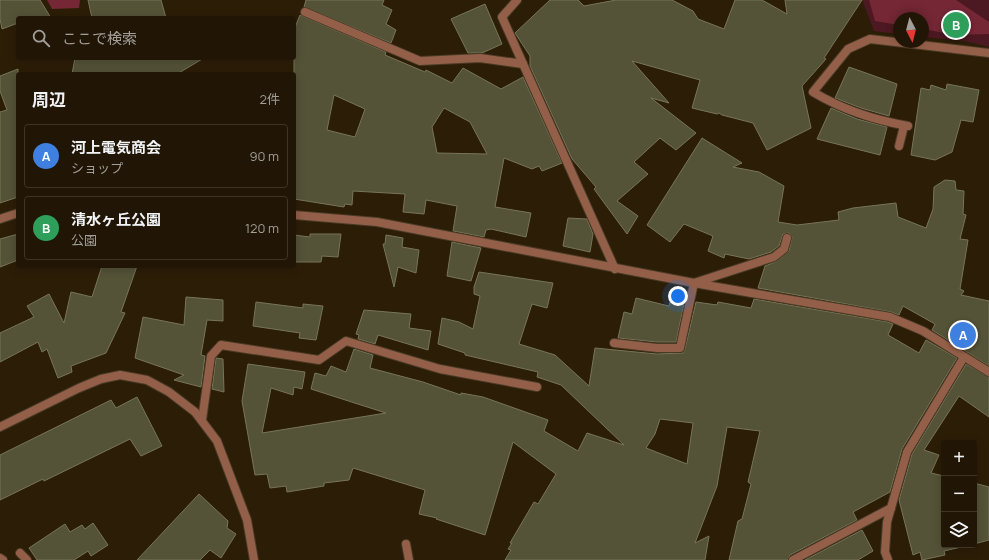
<!DOCTYPE html>
<html lang="ja">
<meta charset="utf-8">
<style>
:root{--surface:#211605;--page:#291f0f;--text:#f1f3f6;--muted:#a29f9a;--line:#3e3527;--accent:#22c9fe}
body{margin:0;font-family:Manrope,"Noto Sans JP",sans-serif;background:var(--page);color:var(--text)}
.controls{position:absolute;right:12px;bottom:12px;display:grid;overflow:hidden;border-radius:4px;box-shadow:0 2px 10px #0003}
.controls button{width:36px;height:36px;display:grid;place-items:center;padding:0;border:0;border-bottom:1px solid var(--line);background:var(--surface);color:var(--text);font:20px sans-serif}
.compass{position:absolute;left:893px;top:12px;width:36px;height:36px;border-radius:50%;background:var(--surface);box-shadow:0 2px 10px #0003;rotate:173deg}
.you{position:absolute;left:678px;top:296px;width:14px;height:14px;margin:-10px;border:3px solid #fff;border-radius:50%;background:#1a73e8;box-shadow:0 0 0 6px #1a73e833}
.badge{display:grid;place-items:center;width:26px;height:26px;border-radius:50%;background:var(--accent);color:#fff;font-size:13px;font-weight:700}
.pin{position:absolute;translate:-50% -50%;border:2px solid #fff;box-shadow:0 1px 4px #0006}
.list{margin:0;padding:0;list-style:none}
h2{display:flex;justify-content:space-between;align-items:center;height:52px;margin:0;padding:0 16px;font-size:17px}
h2 small{font-size:13px;font-weight:400;color:var(--muted)}
.list li{display:grid;grid-template-columns:26px 1fr auto;gap:12px;align-items:center;box-sizing:border-box;height:64px;margin:0 8px 8px;padding:0 8px;border:1px solid var(--line);border-radius:4px}
.list b{display:block;font-size:15px;white-space:nowrap}
.list p{margin:0;font-size:13px;white-space:nowrap;color:var(--muted)}
.list em{font-size:13px;font-style:normal;color:var(--muted)}
.icon{flex:none;width:22px;height:22px;fill:none;stroke:currentColor;stroke-width:2;stroke-linecap:round;stroke-linejoin:round}
.map{position:relative;flex:none;width:989px;height:560px;overflow:hidden}
.search{position:absolute;background:var(--surface);box-shadow:0 2px 10px #0003;left:16px;top:16px;width:280px;height:44px;display:flex;align-items:center;gap:10px;box-sizing:border-box;padding:0 14px;border-radius:4px;color:var(--muted);font-size:15px}
.panel{position:absolute;background:var(--surface);box-shadow:0 2px 10px #0003;left:16px;top:72px;width:280px;height:196px;border-radius:4px}
.map>svg:first-child{display:block}
.green{fill:#4c1821}
.forest{fill:#752735}
.building{fill:#545237;stroke:#777559;fill-rule:evenodd}
.lines{fill:none;stroke-linecap:round;stroke-linejoin:round}
.street-casing{stroke:#483a25;stroke-width:10}
.street{stroke:#935f49;stroke-width:8}
</style>
<div class="map">
<svg width="989" height="560" viewBox="0 0 989 560">
<rect width="100%" height="100%" fill="#2c1d07"/>
<polygon class="green" points="862,0 989,0 989,47 965,41 923,37 923,18 899,18 899,34 874,31"/>
<g class="forest">
<polygon points="47,0 80,0 79,8 52,9"/>
<polygon points="869,0 956,0 989,22 989,34 956,35 923,29 923,18 899,18 899,25 875,21"/>
</g>
<g class="building">
<polygon points="0,0 40,0 51,18 18,18 18,23 2,29 0,19"/>
<polygon points="88,0 161,0 166,18 92,18"/>
<polygon points="306,0 384,0 382,5 392,10 386,24 396,30 391,43 304,7"/>
<polygon points="550,0 578,0 584,6 616,0 672,0 693,11 698,19 724,29 735,0 762,0 787,14 785,0 862,0 824,58 826,59 802,86 811,128 767,150 753,123 722,115 719,113 717,114 692,108 700,80 632,61 669,103 651,98 696,133 676,150 660,138 634,162 648,174 617,201 638,216 627,234 594,189 596,187 572,159 530,66 530,56 515,33"/>
<polygon points="485,4 502,44 482,53 468,53 451,19"/>
<path d="M300 15 386 52 385 55 425 72 426 70 452 83 463 68 501 89 523 77 562 163 542 171 539 166 532 169 504 158 495 207 531 213 526 237 491 229 486 230 484 237 453 231 457 206 426 200 424 214 403 212 405 194 353 191 352 205 345 204 344 207 294 199V30ZM334 95 365 109 355 137 327 130ZM444 108 470 122 487 154 437 153 432 127Z"/>
<polygon points="75,58 204,58 177,74 72,74"/>
<polygon points="849,67 897,84 889,116 861,108 835,98"/>
<polygon points="18,69 18,197 0,203 0,112 7,110 0,91 0,76"/>
<polygon points="947,84 979,90 973,122 961,120 952,152 935,160 911,155 921,88 930,90 931,85 946,90"/>
<polygon points="831,108 857,119 887,127 880,155 817,139"/>
<polygon points="702,138 742,163 733,167 759,172 784,186 778,222 797,225 839,220 838,212 853,208 896,203 898,217 926,228 933,209 934,187 945,180 955,181 956,190 964,191 963,214 966,215 960,239 968,240 960,289 964,291 961,295 989,301 989,366 932,330 935,324 903,306 899,315 891,312 758,288 765,266 777,261 789,251 792,237 789,233 783,234 779,246 771,252 749,259 725,254 724,258 708,251 713,236 684,224 670,242 647,225"/>
<polygon points="568,218 587,219 593,234 590,252 563,246"/>
<polygon points="18,234 18,260 0,267 0,239"/>
<polygon points="310,234 341,234 338,257 322,256 321,262 294,262 294,235 310,237"/>
<polygon points="386,235 403,238 402,247 419,250 416,273 398,267 394,287 383,244 385,244"/>
<polygon points="452,242 481,248 471,281 447,276"/>
<polygon points="102,266 137,266 121,312 125,313 106,353 71,366 72,372 58,378 47,349 42,352 38,342 0,362 0,333 34,317 27,306 49,294 64,323 71,292 92,297"/>
<path d="M479 272 553 283 547 308 532 304 519 344 555 355 589 386 595 348 657 354 683 353 685 349 696 302 717 305 718 302 751 308 754 299 888 322 893 324 888 335 919 353 926 340 957 358 902 449 890 492 853 512 857 520 790 555 788 560H729L738 521 742 519 751 484 748 482 760 431 727 427 717 486 695 543 709 536 705 560H505L511 550 508 549 512 543H510L534 502 538 504 556 474 513 442 485 535 436 519 437 518 419 514 425 490 353 468 349 480 324 483V486L287 492 286 486 270 488 267 474 255 475 242 401 248 364 305 372 302 389 294 387 293 395 271 388 262 433 386 413 311 389 315 373 326 376 331 366 346 372 354 349 373 355 370 368 423 382 461 395V393L483 397 548 420 544 431 578 451 587 433 624 445 561 385 537 377 538 372 465 355V353L438 344 442 318 459 322 473 329 480 296 474 294V287ZM660 419 693 423 687 464 646 448 655 434Z"/>
<polygon points="672,294 685,299 676,342 657,342 618,338 624,312 632,314 636,298 669,306"/>
<polygon points="186,297 223,300 223,321 207,320 201,355 205,356 201,387 174,380 184,375 135,358 143,317 184,325"/>
<polygon points="256,302 303,308 303,304 323,306 316,340 299,338 300,333 253,326"/>
<polygon points="364,310 411,314 409,328 431,331 428,350 378,335 375,344 358,339 359,335 356,334"/>
<polygon points="216,358 223,359 224,392 212,389"/>
<polygon points="966,364 989,377 989,417 959,396 924,450 939,455 931,473 944,476 944,545 970,545 944,551 945,555 922,560 920,552 913,555 899,500 912,454"/>
<polygon points="137,397 162,446 141,456 130,439 44,481 43,479 0,500 0,455 111,400 116,408"/>
<polygon points="974,483 989,487 989,540 974,544"/>
<polygon points="199,494 228,521 227,528 236,534 221,558 210,550 200,560 137,560"/>
<polygon points="93,523 108,545 91,556 88,551 74,560 37,560 29,548 65,524 70,532 82,525 85,529"/>
<polygon points="862,530 873,551 858,560 805,560"/>
</g>
<g class="lines">
<defs>
<g id="street">
<polyline points="517,0 502,17 615,269"/>
<polyline points="305,12 420,61 480,58 523,64"/>
<path d="M908 126C874 120 843 110 813 92L848 49 870 39 989 53"/>
<polyline points="899,146 904,126"/>
<polyline points="294,215 377,222 694,283 890,317 923,331 989,372"/>
<polyline points="0,219 18,213"/>
<polyline points="614,343 657,348 680,348 694,283 774,257 784,249 787,238"/>
<polyline points="202,420 211,356 221,345 319,360 346,341 440,369 537,387"/>
<polyline points="0,427 79,388 101,379 120,375 147,380 169,392 195,412 217,441 247,520 254,560"/>
<polyline points="406,544 409,560"/>
<polyline points="20,553 27,560"/>
<polyline points="0,558 3,560"/>
<polyline points="793,560 891,508"/>
<polyline points="888,560 885,552 887,522 907,452 964,357"/>
</g>
</defs>
<use href="#street" class="street-casing"/>
<use href="#street" class="street"/>
</g>
</svg>
<div class="controls">
<button>+</button>
<button>−</button>
<button><svg class="icon" aria-label="layers" viewBox="0 0 24 24"><path d="M12 4l9 5-9 5-9-5zM3 14l9 5 9-5"/></svg></button>
</div>
<svg class="compass" viewBox="-18 -18 36 36"><path d="M0-13l5 13h-10z" fill="#e53935"/><path d="M0 13l5-13h-10z" fill="#a29f9a"/></svg>
<div class="you"></div>
<div class="pin badge" style="left:963px;top:335px;background:#3f7fe0">A</div>
<div class="pin badge" style="left:956px;top:25px;background:#2e9e5b">B</div>
<div class="search"><svg class="icon" aria-label="search" viewBox="0 0 24 24"><circle cx="10" cy="10" r="6"/><path d="M15 15l6 6"/></svg>ここで検索</div>
<section class="panel">
<h2>周辺<small>2件</small></h2>
<ul class="list">
<li><span class="badge" style="background:#3f7fe0">A</span><div><b>河上電気商会</b><p>ショップ</p></div><em>90 m</em></li>
<li><span class="badge" style="background:#2e9e5b">B</span><div><b>清水ヶ丘公園</b><p>公園</p></div><em>120 m</em></li>
</ul>
</section>
</div>
